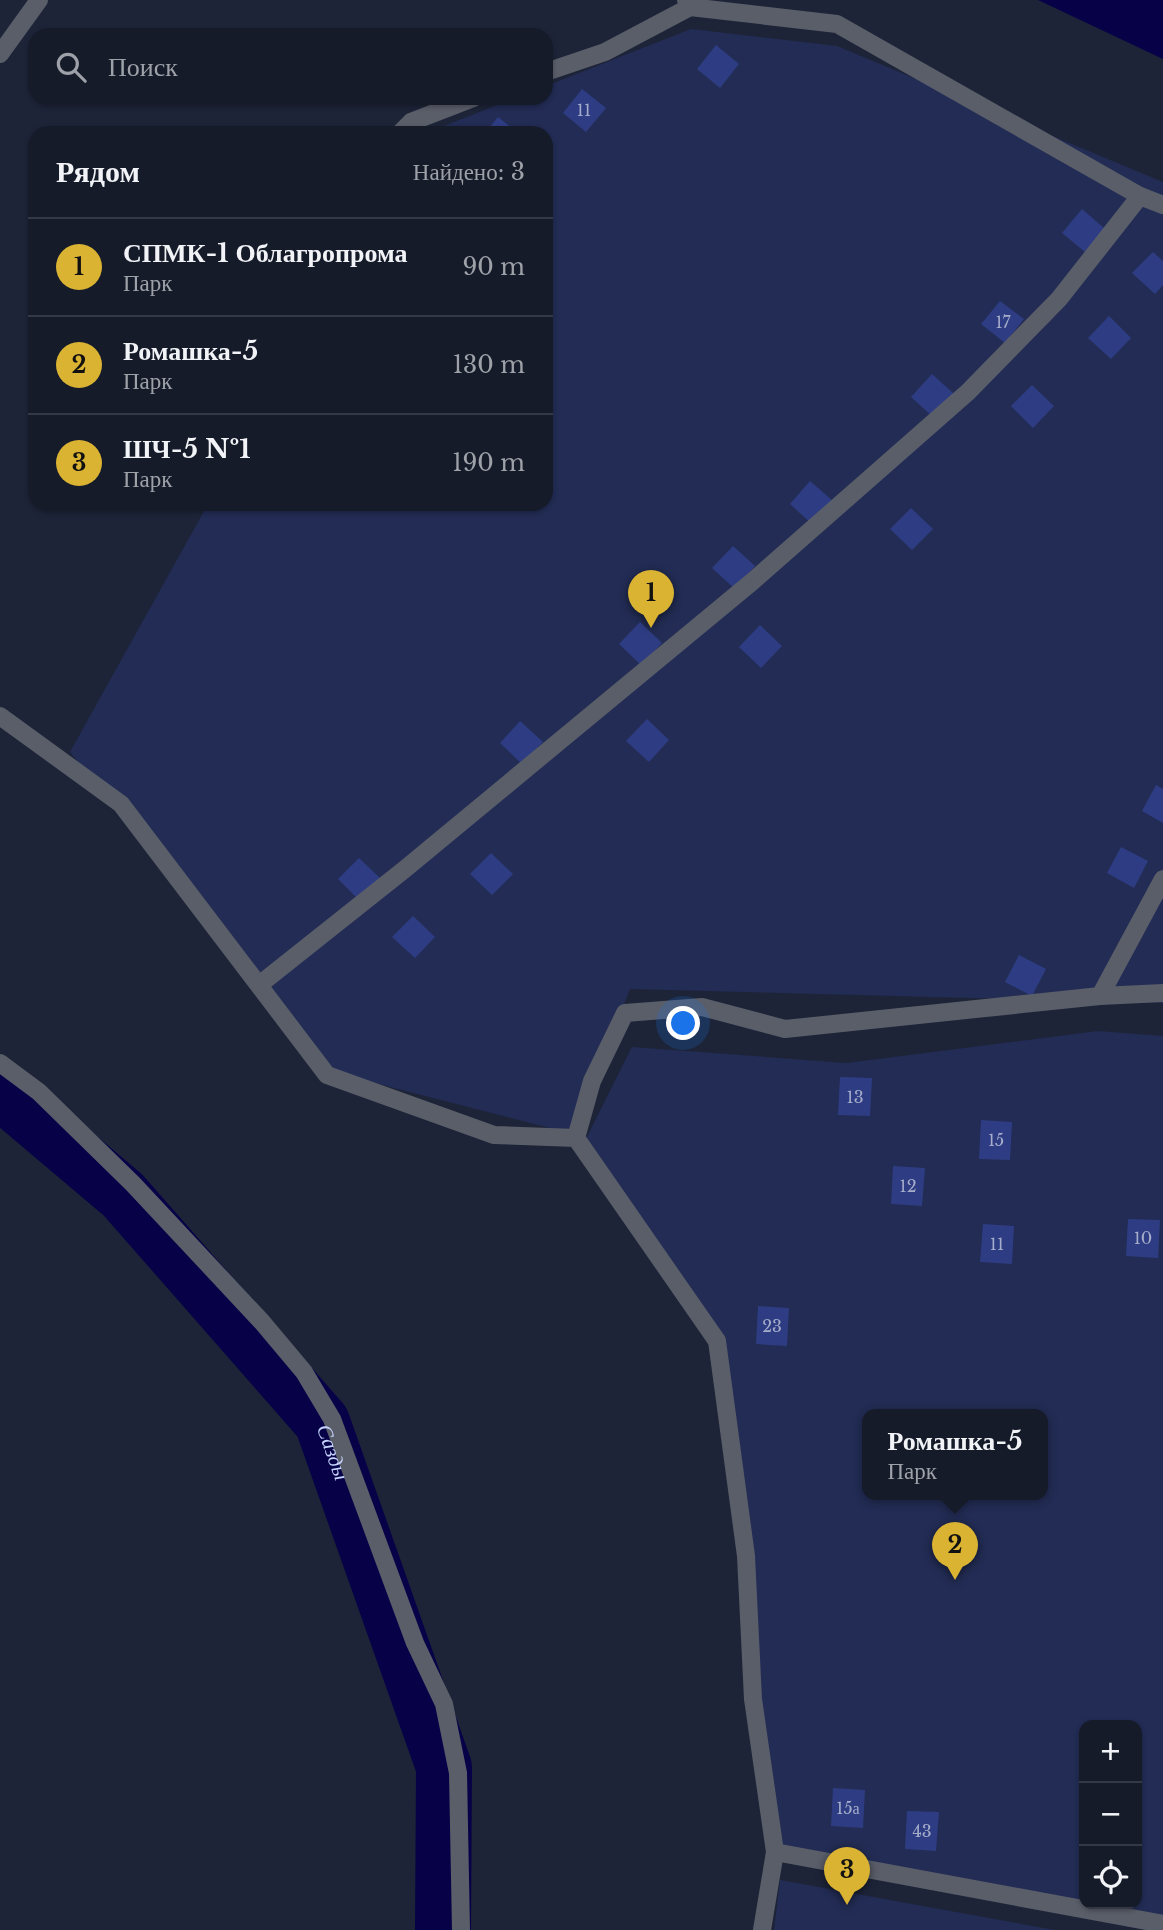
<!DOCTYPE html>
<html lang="ru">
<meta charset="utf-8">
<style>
:root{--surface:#161b2a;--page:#1f2432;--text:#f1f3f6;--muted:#9ea1a8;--line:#353947;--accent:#dab333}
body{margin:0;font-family:"Libre Baskerville",serif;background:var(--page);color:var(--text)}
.controls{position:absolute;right:21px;bottom:21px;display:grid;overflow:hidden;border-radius:14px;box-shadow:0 2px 5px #0004}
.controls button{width:63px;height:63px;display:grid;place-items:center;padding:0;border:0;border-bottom:2px solid var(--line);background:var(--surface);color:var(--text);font:35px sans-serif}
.you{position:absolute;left:684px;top:1024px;width:24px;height:24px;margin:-18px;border:5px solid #fff;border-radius:50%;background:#1a73e8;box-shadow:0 0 0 10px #1a73e833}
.badge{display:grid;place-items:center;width:46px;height:46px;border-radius:50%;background:var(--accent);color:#111;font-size:23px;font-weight:700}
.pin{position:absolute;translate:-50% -58px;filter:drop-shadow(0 2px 4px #0008)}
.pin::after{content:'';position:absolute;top:37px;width:24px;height:21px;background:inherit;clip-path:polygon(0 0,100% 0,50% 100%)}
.popup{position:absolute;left:862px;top:1409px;width:186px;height:91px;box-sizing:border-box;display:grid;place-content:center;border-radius:14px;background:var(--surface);filter:drop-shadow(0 2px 5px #0005);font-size:23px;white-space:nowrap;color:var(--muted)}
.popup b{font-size:26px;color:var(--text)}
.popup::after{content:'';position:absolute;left:50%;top:100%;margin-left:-14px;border:14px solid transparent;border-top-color:var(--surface)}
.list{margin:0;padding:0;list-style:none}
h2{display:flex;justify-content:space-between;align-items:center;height:91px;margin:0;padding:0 28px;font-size:30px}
h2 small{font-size:23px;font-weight:400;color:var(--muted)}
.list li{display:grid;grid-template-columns:46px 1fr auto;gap:21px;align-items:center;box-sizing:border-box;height:98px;padding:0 28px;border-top:2px solid var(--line)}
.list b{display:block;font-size:26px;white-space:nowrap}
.list p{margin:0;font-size:23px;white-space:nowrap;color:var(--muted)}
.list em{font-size:23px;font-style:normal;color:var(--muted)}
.icon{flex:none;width:38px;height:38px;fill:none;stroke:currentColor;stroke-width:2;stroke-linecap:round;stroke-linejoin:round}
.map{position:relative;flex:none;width:1163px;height:1930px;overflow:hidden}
.search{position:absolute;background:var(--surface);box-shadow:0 2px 5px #0004;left:28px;top:28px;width:525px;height:77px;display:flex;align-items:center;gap:18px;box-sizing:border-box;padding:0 24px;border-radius:21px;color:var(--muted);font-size:26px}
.panel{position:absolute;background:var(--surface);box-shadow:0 2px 5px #0004;left:28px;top:126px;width:525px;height:385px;border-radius:21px}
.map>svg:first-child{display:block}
.green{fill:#222c54;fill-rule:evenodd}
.water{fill:#070247}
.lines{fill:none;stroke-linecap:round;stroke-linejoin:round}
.river{stroke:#070247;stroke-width:56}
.building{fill:#2e3d83}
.minor{stroke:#5a5e69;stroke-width:18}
.labels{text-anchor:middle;stroke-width:5;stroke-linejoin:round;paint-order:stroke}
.number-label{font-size:16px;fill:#a6adca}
.water-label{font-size:21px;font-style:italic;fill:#c7d5fe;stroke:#0b0d17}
</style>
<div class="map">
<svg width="1163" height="1930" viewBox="0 0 1163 1930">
<rect width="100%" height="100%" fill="#1d2438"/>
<g class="green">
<polygon points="691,29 837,46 1163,182 1163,1003 630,989 573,1134 332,1072 70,752 208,504 546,504 546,133 426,133 515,98 546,98 546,86"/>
<path d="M1098 1031 1163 1036V1926L775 1852 725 1341 585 1141 632 1047 846 1063ZM867 1414H1042V1494H867ZM1084 1725H1137V1904H1084Z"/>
<polygon points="780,1880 1055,1930 774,1930"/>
</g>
<polygon class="water" points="1038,0 1163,0 1163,59"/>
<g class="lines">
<path class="river" id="s1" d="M0 1091 123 1195 322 1422 444 1767 443 1930"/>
</g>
<g class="building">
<polygon points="716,45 739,64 720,88 697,69"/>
<polygon points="582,89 606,108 586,132 563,113"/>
<polygon points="498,117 518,133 485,133"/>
<polygon points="1082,209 1105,229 1085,252 1062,233"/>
<polygon points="1153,252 1163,261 1163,285 1155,294 1132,273"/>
<polygon points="1000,301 1024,319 1005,343 981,324"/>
<polygon points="1109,316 1131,338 1111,359 1088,338"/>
<polygon points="932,374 954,394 933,417 911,397"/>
<polygon points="1032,385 1054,406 1033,428 1011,406"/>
<polygon points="810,481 833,501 812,524 790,504"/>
<polygon points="911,508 933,529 912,550 890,529"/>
<polygon points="733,546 755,566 735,589 712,568"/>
<polygon points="640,622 662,643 641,665 619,644"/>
<polygon points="760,625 782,646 761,668 739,647"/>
<polygon points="647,719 669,740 649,762 626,741"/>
<polygon points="520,721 543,742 522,764 500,743"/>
<polygon points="1156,785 1163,789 1163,823 1142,811"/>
<polygon points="1121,847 1148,861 1134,888 1107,873"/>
<polygon points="491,853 513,874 492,895 470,874"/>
<polygon points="359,858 381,879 360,901 338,879"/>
<polygon points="413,916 435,937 415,958 392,937"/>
<polygon points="1019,955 1046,969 1032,996 1005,982"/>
<polygon points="840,1077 872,1078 870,1116 838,1115"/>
<polygon points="981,1120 1012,1122 1010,1160 979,1159"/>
<polygon points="893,1166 925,1168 922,1206 891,1204"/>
<polygon points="1128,1219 1160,1220 1158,1258 1126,1256"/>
<polygon points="983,1224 1014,1226 1012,1264 980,1262"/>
<polygon points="758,1306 789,1308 787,1346 756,1344"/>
<polygon points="833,1788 865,1790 863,1828 831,1826"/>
<polygon points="907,1811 939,1812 936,1851 905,1849"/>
</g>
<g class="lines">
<g class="minor">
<polyline points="686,0 690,7 837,24 1140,196 1163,205"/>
<polyline points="0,54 39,0"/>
<polyline points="546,72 605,52 690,7"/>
<polyline points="400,133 411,122 473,98"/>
<polyline points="0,716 121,804 327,1075 494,1135 576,1138"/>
<polyline points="259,985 405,869 753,581 968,392 1059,299 1140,196"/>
<polyline points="1100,996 1163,993"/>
<polyline points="0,1063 39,1092 133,1184 262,1322 304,1372 332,1419 415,1643 444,1704 458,1773 461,1930"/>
<polyline points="576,1138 717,1341 746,1556 753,1699 775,1852 762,1930"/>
<polyline points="576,1138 592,1081 625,1013 702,1007 785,1029 1100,996 1163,879"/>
<polyline points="775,1852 1163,1924"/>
</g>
</g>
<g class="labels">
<g class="number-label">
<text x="584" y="116">11</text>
<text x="1003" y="328">17</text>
<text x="855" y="1103">13</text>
<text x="996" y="1146">15</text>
<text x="908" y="1192">12</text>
<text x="1143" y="1244">10</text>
<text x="997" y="1250">11</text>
<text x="772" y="1332">23</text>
<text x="848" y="1814">15а</text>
<text x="922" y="1837">43</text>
</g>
<g class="water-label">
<text dy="7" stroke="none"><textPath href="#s1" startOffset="495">Сазды</textPath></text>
</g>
</g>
</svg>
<div class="controls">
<button>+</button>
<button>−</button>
<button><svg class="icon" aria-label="locate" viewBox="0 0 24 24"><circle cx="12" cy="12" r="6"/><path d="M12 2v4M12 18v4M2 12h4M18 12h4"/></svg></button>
</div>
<div class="you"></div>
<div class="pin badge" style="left:651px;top:628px">1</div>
<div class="pin badge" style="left:955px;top:1580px">2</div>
<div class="popup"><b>Ромашка-5</b>Парк</div>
<div class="pin badge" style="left:847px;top:1905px">3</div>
<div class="search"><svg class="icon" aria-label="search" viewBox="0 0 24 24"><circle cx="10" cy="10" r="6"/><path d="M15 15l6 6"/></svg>Поиск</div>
<section class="panel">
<h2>Рядом<small>Найдено: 3</small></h2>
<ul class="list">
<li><span class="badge">1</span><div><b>СПМК-1 Облагропрома</b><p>Парк</p></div><em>90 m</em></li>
<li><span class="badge">2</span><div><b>Ромашка-5</b><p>Парк</p></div><em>130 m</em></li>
<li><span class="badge">3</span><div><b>ШЧ-5 №1</b><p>Парк</p></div><em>190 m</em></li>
</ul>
</section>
</div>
